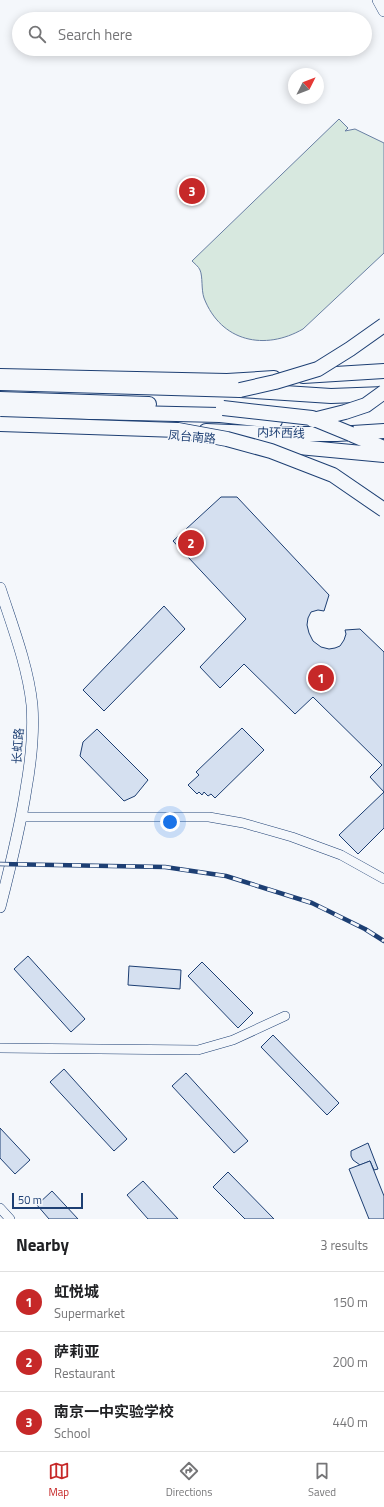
<!DOCTYPE html>
<meta charset="utf-8">
<style>
:root{--surface:#fff;--page:#f6f6f6;--text:#202124;--muted:#757577;--line:#e0e0e0;--accent:#c62828}
body{margin:0;font-family:"Titillium Web","Noto Sans SC",sans-serif;background:var(--page);color:var(--text)}
.compass{position:absolute;left:288px;top:68px;width:36px;height:36px;border-radius:50%;background:var(--surface);box-shadow:0 2px 10px #0003;rotate:48deg}
.scale{position:absolute;left:12px;bottom:10px;width:71px;box-sizing:border-box;padding-left:4px;border:2px solid #1d3f73;border-top:0;font-size:11px;line-height:14px;white-space:nowrap;color:#1d3f73;-webkit-text-stroke:3px #f4f7fb;paint-order:stroke}
.you{position:absolute;left:170px;top:822px;width:14px;height:14px;margin:-10px;border:3px solid #fff;border-radius:50%;background:#1a73e8;box-shadow:0 0 0 6px #1a73e833}
.badge{display:grid;place-items:center;width:26px;height:26px;border-radius:50%;background:var(--accent);color:#fff;font-size:13px;font-weight:700}
.pin{position:absolute;translate:-50% -50%;border:2px solid #fff;box-shadow:0 1px 4px #0006}
.list{margin:0;padding:0;list-style:none}
h2{display:flex;justify-content:space-between;align-items:center;height:52px;margin:0;padding:0 16px;font-size:17px}
h2 small{font-size:13px;font-weight:400;color:var(--muted)}
.list li{display:grid;grid-template-columns:26px 1fr auto;gap:12px;align-items:center;box-sizing:border-box;height:60px;padding:0 16px;border-top:1px solid var(--line)}
.list b{display:block;font-size:15px;white-space:nowrap}
.list p{margin:0;font-size:13px;white-space:nowrap;color:var(--muted)}
.list em{font-size:13px;font-style:normal;color:var(--muted)}
.icon{flex:none;width:22px;height:22px;fill:none;stroke:currentColor;stroke-width:2;stroke-linecap:round;stroke-linejoin:round}
.map{position:relative;flex:none;width:384px;height:1219px;overflow:hidden}
.search{position:absolute;background:var(--surface);box-shadow:0 2px 10px #0003;left:12px;right:12px;top:12px;height:44px;display:flex;align-items:center;gap:10px;box-sizing:border-box;padding:0 14px;border-radius:22px;color:var(--muted);font-size:15px}
.sheet{height:232px;background:var(--surface)}
nav{display:flex;justify-content:space-around;align-items:center;box-sizing:border-box;height:56px;border-top:1px solid var(--line);background:var(--surface);font-size:11px;color:var(--muted)}
nav a{display:grid;justify-items:center;gap:2px}
nav .on{color:var(--accent)}
.map>svg:first-child{display:block}
.green{fill:#d7e8df;stroke:#687fa3}
.building{fill:#d5e0f0;stroke:#1d3f73}
.lines{fill:none;stroke-linecap:round;stroke-linejoin:round}
.minor-casing{stroke:#1d3f73;stroke-width:10}
.tertiary-casing{stroke:#1d3f73;stroke-width:12}
.primary-casing{stroke:#1d3f73;stroke-width:16}
.trunk-casing{stroke:#1d3f73;stroke-width:16}
.minor{stroke:#f4f7fb;stroke-width:9}
.tertiary{stroke:#f4f7fb;stroke-width:11}
.primary{stroke:#f4f7fb;stroke-width:14}
.trunk{stroke:#f4f7fb;stroke-width:14}
.rail-casing{stroke:#1d3f73;stroke-width:4.5}
.rail{stroke:#f4f7fb;stroke-width:3;stroke-dasharray:9;stroke-linecap:butt}
.trunk-bridge-casing{stroke:#1d3f73;stroke-width:16;stroke-linecap:butt}
.trunk-bridge{stroke:#f4f7fb;stroke-width:14}
.labels{text-anchor:middle;stroke-width:3;stroke-linejoin:round;paint-order:stroke}
.street-label{font-size:12px;fill:#1d3f73;stroke:#f4f7fb}
</style>
<div class="map">
<svg width="384" height="1219" viewBox="0 0 384 1219">
<rect width="100%" height="100%" fill="#f4f7fb"/>
<path class="green" d="M339 119 348 128 345 131 355 129 384 143V253L303 329C265 351 221 342 204 298 201 289 203 277 200 270 199 267 194 263 192 261Z"/>
<g class="building">
<polygon points="221,497 237,497 329,595 324,611 318,610 311,612 308,618 307,625 309,633 313,641 321,647 329,649 335,648 340,646 344,640 346,634 345,630 360,629 384,652 384,828 358,854 339,835 384,792 370,777 382,765 313,697 295,714 244,664 220,688 200,667 246,619 173,541"/>
<polygon points="164,606 185,629 104,711 83,690"/>
<polygon points="242,728 264,750 215,798 211,794 208,796 204,792 202,795 199,792 197,794 188,785 199,775 196,772"/>
<polygon points="97,729 148,780 135,796 124,801 80,756 83,742"/>
<polygon points="28,956 85,1019 71,1032 14,969"/>
<polygon points="202,962 253,1013 238,1028 188,976"/>
<polygon points="129,966 181,970 180,989 128,985"/>
<polygon points="273,1035 339,1103 327,1115 261,1047"/>
<polygon points="64,1069 127,1139 114,1151 50,1082"/>
<polygon points="186,1073 248,1141 234,1153 172,1086"/>
<polygon points="0,1128 30,1160 15,1174 0,1158"/>
<polygon points="368,1143 378,1169 374,1170 370,1161 360,1165 353,1160 351,1156 351,1151"/>
<polygon points="370,1161 384,1196 384,1219 369,1219 349,1169"/>
<polygon points="228,1172 274,1219 245,1219 213,1187"/>
<polygon points="143,1181 178,1219 148,1219 127,1195"/>
<polygon points="52,1191 78,1219 49,1219 37,1205"/>
</g>
<g class="lines">
<defs>
<g id="minor">
<polyline points="21,817 209,817 243,823 292,837 341,855 384,879"/>
<polyline points="0,1048 198,1050 233,1040 285,1016"/>
<polyline points="0,1208 10,1219"/>
</g>
<g id="tertiary">
<polyline points="378,0 384,11"/>
<path d="M0 588C12 625 28 666 32 705 34 733 31 761 26 789 20 829 10 868 0 907"/>
</g>
<g id="primary">
<polyline points="0,376 227,381 274,378"/>
<polyline points="303,376 384,371"/>
<polyline points="256,443 384,455"/>
</g>
<g id="trunk">
<polyline points="0,383 240,390 331,396 384,394"/>
<polyline points="0,399 149,404"/>
<polyline points="0,410 220,415 275,421"/>
<polyline points="206,431 282,434 337,434 384,431"/>
<polyline points="353,435 384,448"/>
</g>
</defs>
<use href="#minor" class="minor-casing"/>
<use href="#tertiary" class="tertiary-casing"/>
<use href="#primary" class="primary-casing"/>
<use href="#trunk" class="trunk-casing"/>
<use href="#minor" class="minor"/>
<use href="#tertiary" class="tertiary"/>
<use href="#primary" class="primary"/>
<use href="#trunk" class="trunk"/>
<defs>
<polyline id="rail" points="0,864 165,867 226,876 312,903 365,929 384,941"/>
</defs>
<use href="#rail" class="rail-casing"/>
<use href="#rail" class="rail"/>
<defs>
<g id="trunk-bridge">
<polyline points="240,390 275,382 318,369 350,349 384,325"/>
<polyline points="223,408 312,418 351,434"/>
<polyline points="313,420 345,412 366,405 384,392"/>
<polyline points="0,424 178,430 227,439 271,451 333,475 384,510"/>
</g>
</defs>
<use href="#trunk-bridge" class="trunk-bridge-casing"/>
<use href="#trunk-bridge" class="trunk-bridge"/>
</g>
<g class="labels">
<g class="street-label">
<text transform="translate(281 433) rotate(2)" y="4">内环西线</text>
<text transform="translate(192 437) rotate(5)" y="4">凤台南路</text>
<text transform="translate(18 746) rotate(-86)" y="4">长虹路</text>
</g>
</g>
</svg>
<svg class="compass" viewBox="-18 -18 36 36"><path d="M0-13l5 13h-10z" fill="#e53935"/><path d="M0 13l5-13h-10z" fill="#757577"/></svg>
<div class="scale">50 m</div>
<div class="you"></div>
<div class="pin badge" style="left:321px;top:678px">1</div>
<div class="pin badge" style="left:191px;top:543px">2</div>
<div class="pin badge" style="left:192px;top:191px">3</div>
<div class="search"><svg class="icon" aria-label="search" viewBox="0 0 24 24"><circle cx="10" cy="10" r="6"/><path d="M15 15l6 6"/></svg>Search here</div>
</div>
<section class="sheet">
<h2>Nearby<small>3 results</small></h2>
<ul class="list">
<li><span class="badge">1</span><div><b>虹悦城</b><p>Supermarket</p></div><em>150 m</em></li>
<li><span class="badge">2</span><div><b>萨莉亚</b><p>Restaurant</p></div><em>200 m</em></li>
<li><span class="badge">3</span><div><b>南京一中实验学校</b><p>School</p></div><em>440 m</em></li>
</ul>
</section>
<nav>
<a class="on"><svg class="icon" aria-label="map" viewBox="0 0 24 24"><path d="M3 6l6-2 6 2 6-2v14l-6 2-6-2-6 2zM9 4v14M15 6v14"/></svg>Map</a>
<a><svg class="icon" aria-label="directions" viewBox="0 0 24 24"><path d="M12 3l9 9-9 9-9-9zM9 14v-3h6M13 9l2 2-2 2"/></svg>Directions</a>
<a><svg class="icon" aria-label="saved" viewBox="0 0 24 24"><path d="M7 4h10v16l-5-4-5 4z"/></svg>Saved</a>
</nav>
